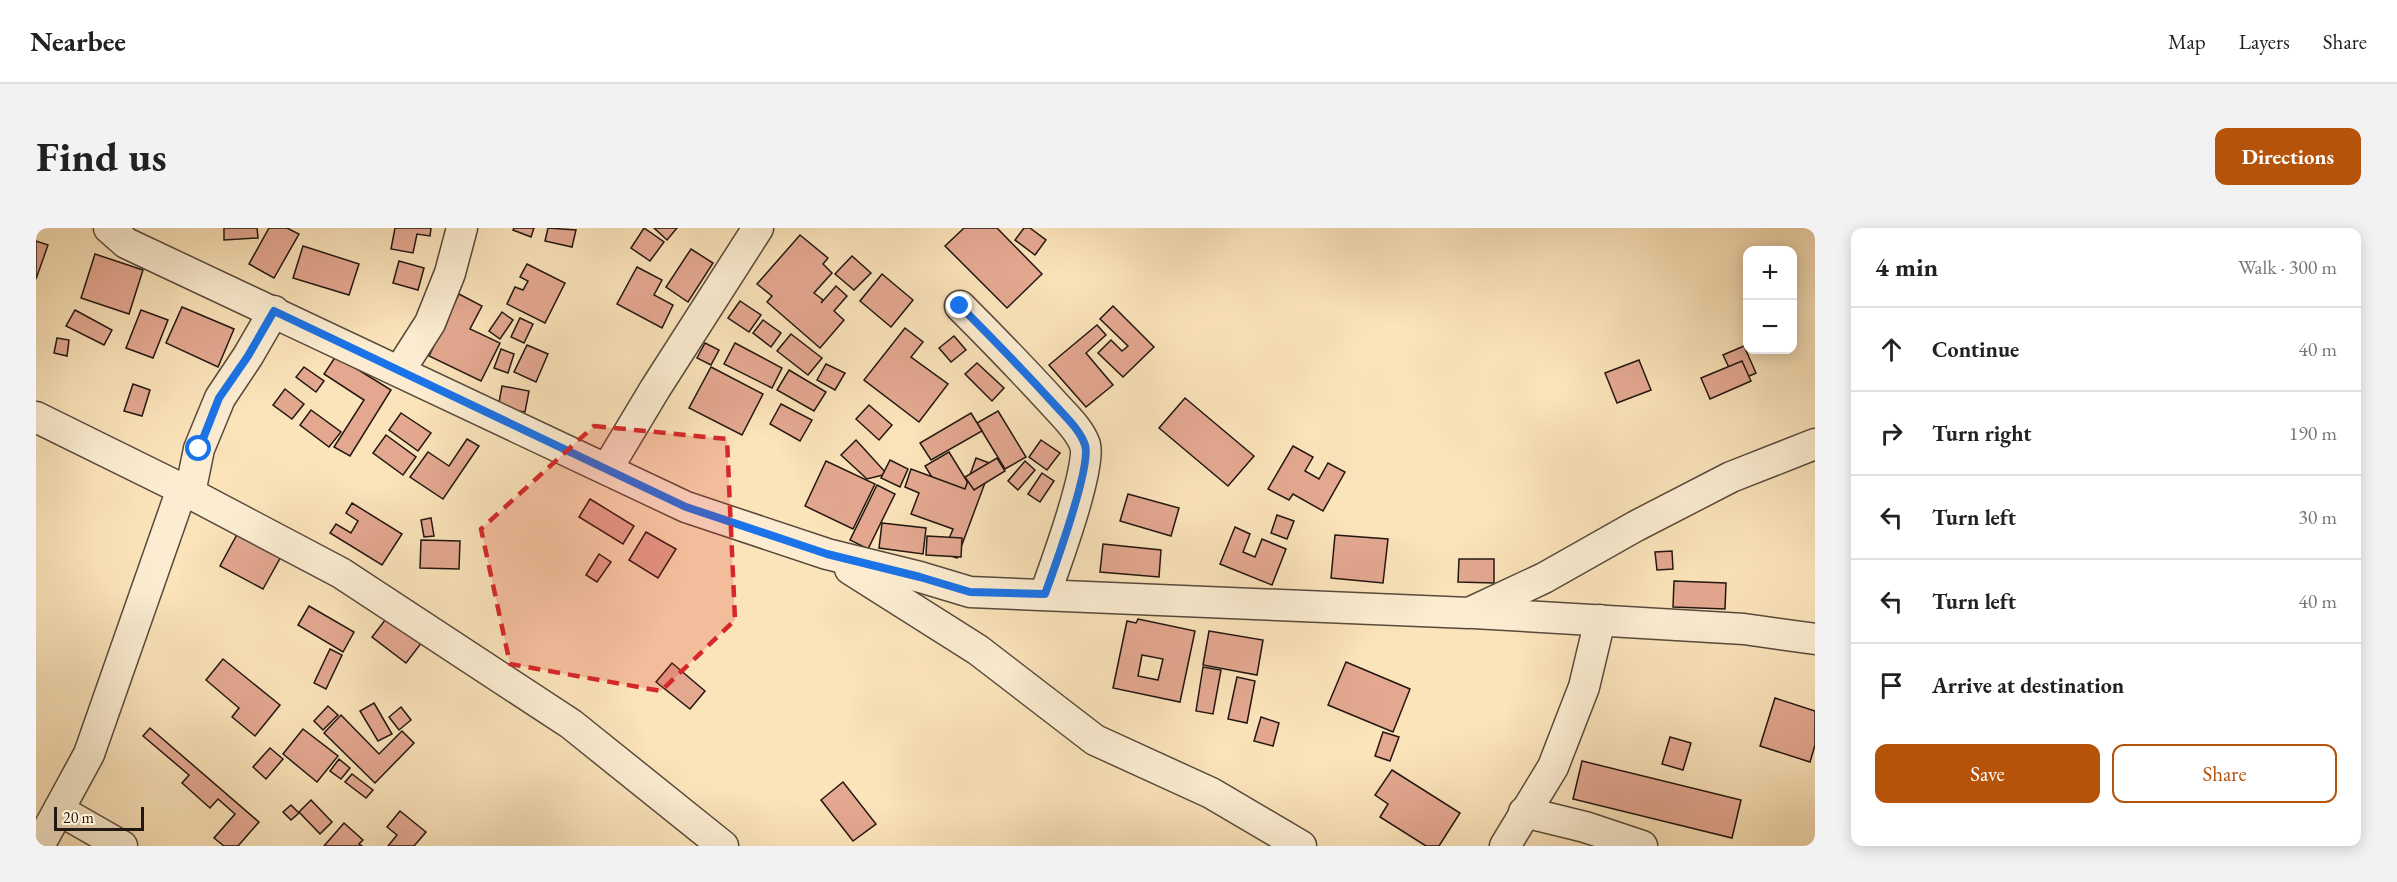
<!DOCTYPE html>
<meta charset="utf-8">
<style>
:root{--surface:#fff;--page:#f2f2f2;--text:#222;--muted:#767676;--line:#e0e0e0;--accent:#b45309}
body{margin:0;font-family:"EB Garamond",serif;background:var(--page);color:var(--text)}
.controls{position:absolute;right:18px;top:18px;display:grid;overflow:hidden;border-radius:12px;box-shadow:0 3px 15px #0003}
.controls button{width:54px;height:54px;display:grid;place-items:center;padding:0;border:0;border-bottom:2px solid var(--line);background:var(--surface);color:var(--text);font:30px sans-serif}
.scale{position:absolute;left:18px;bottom:15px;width:90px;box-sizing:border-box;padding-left:6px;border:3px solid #221711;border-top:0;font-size:16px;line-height:21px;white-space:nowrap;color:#221711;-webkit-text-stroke:4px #fcedd2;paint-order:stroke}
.stop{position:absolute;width:18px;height:18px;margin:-14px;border:4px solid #1a73e8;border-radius:50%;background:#fff}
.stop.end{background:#1a73e8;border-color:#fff;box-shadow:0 2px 6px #0008}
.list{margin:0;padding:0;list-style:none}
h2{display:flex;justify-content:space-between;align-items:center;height:78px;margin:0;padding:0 24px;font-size:26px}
h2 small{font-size:20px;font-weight:400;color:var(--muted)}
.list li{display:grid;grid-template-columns:39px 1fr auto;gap:18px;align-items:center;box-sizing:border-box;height:84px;padding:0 24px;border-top:2px solid var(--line)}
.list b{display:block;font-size:22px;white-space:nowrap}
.list em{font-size:20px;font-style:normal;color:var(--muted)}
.actions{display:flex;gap:12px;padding:18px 24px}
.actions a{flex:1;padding:14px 0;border:2px solid var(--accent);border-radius:12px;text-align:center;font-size:21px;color:var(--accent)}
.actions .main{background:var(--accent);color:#fff}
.icon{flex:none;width:33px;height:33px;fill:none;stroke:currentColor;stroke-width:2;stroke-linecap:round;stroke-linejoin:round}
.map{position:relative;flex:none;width:1779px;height:618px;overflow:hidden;border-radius:12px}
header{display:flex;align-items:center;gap:36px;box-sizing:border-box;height:84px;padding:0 30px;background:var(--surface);border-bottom:2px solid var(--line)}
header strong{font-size:28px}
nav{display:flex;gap:33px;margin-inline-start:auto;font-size:21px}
.intro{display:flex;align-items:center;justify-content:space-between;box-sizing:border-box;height:144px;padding:0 36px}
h1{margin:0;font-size:42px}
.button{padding:15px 27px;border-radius:12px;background:var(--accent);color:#fff;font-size:21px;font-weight:700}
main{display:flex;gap:36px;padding:0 36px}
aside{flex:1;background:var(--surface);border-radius:12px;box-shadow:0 3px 15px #0003}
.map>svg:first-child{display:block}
.building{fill:#e4a891;stroke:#221711;stroke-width:1.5;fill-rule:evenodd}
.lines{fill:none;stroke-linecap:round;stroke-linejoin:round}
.minor-casing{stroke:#584a3b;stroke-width:33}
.minor{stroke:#fcedd2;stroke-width:30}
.route{stroke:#1a73e8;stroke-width:8}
.marked{fill:#d62828;fill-opacity:0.2;stroke:#d62828;stroke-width:4.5;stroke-dasharray:12 8;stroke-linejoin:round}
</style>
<header>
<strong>Nearbee</strong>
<nav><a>Map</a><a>Layers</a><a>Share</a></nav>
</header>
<div class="intro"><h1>Find us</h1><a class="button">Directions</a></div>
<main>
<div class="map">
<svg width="1779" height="618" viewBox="0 0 1779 618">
<rect width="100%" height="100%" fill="#fbe3ba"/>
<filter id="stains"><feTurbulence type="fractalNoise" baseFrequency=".00333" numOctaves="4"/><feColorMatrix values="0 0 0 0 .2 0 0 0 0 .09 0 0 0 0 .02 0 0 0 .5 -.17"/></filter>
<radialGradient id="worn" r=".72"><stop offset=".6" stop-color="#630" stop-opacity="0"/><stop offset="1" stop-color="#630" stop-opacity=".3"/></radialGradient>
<g class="building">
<polygon points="188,0 221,0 222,10 188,12"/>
<polygon points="233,0 251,0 263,6 238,50 213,36"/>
<polygon points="359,0 395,0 394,8 381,6 377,25 355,21"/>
<polygon points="478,0 498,0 495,9 477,2"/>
<polygon points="512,0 540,2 536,19 509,13"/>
<polygon points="608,0 628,14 614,33 595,20"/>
<polygon points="618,0 641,0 631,12"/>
<polygon points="928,0 961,0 1006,46 971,80 909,18"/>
<polygon points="988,0 994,0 1010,12 999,27 979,12"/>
<polygon points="764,7 792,30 787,36 796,45 778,65 787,72 785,75 800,58 811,68 798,83 808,92 784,120 731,74 736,68 721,56"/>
<polygon points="0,13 12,17 0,51"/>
<polygon points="267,18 323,36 313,67 257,50"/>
<polygon points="655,21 677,35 652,74 630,59"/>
<polygon points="59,26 107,42 93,86 45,70"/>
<polygon points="816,28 835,45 818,62 799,46"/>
<polygon points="363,33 388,40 382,62 357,55"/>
<polygon points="491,36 529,55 509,95 471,76 479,59 487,62 492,53 484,49"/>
<polygon points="601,39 626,52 618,67 637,77 626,100 581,76"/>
<polygon points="846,46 877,72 855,99 824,73"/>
<polygon points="423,66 446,78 434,101 464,115 445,153 393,128"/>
<polygon points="704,73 725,87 713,104 692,90"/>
<polygon points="1077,78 1118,119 1087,149 1062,125 1075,112 1086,123 1092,118 1064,91"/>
<polygon points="146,79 198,101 182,139 130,115"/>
<polygon points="39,82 76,102 68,117 30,98"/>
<polygon points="105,82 132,92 117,130 90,120"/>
<polygon points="466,84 477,92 464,111 453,103"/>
<polygon points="484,90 497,96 488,115 475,109"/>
<polygon points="727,92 745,105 735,119 717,105"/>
<polygon points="1061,97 1070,107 1050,125 1077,157 1050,179 1013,137"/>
<polygon points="869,100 887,114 875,129 912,156 883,194 828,152"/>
<polygon points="755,106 786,130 772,147 741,123"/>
<polygon points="918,108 930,122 915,134 903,120"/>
<polygon points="21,110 33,112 31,128 18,125"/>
<polygon points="669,115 683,122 675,137 661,130"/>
<polygon points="699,115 746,140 736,160 688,136"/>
<polygon points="491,117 512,126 500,154 478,144"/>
<polygon points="1708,118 1720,145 1700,154 1687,127"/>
<polygon points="465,121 478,126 472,145 458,140"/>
<polygon points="300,128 355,162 314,228 298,219 328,172 288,146"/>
<polygon points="1603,132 1615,162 1581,175 1569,145"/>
<polygon points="1706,133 1715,153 1674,171 1665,150"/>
<polygon points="941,135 968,160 956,173 929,146"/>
<polygon points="790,136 809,145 799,162 781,152"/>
<polygon points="268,139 288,153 280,164 260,149"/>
<polygon points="675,139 727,166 706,207 653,180"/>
<polygon points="753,142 790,164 778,183 741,162"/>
<polygon points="97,156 114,162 106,188 88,183"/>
<polygon points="466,158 493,163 489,184 462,180"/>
<polygon points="249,161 268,176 256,191 237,177"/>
<polygon points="1149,170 1218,228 1192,258 1123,200"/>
<polygon points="745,176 776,192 764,213 734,196"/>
<polygon points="833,177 856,197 843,212 820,191"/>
<polygon points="275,182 305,204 293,219 264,197"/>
<polygon points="962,183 990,229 969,241 941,195"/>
<polygon points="365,185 395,205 382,223 353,202"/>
<polygon points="935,185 946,203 895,232 884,215"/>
<polygon points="350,207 380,229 367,247 337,225"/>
<polygon points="431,211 443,218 407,271 374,249 392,224 413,238"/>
<polygon points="820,212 851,246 831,251 805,227"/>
<polygon points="1005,212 1024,225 1011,242 993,229"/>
<polygon points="1257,218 1277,229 1269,243 1283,251 1292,235 1309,244 1287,283 1257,266 1253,272 1232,261"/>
<polygon points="913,224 937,263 913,277 889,238"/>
<polygon points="940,230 956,236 921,330 907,325 917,301 875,286 883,265 869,259 875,241 929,261"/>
<polygon points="961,230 969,243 938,262 929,249"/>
<polygon points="854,232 872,241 864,259 845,250"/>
<polygon points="790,233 839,256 817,301 769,278"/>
<polygon points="989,233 999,242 982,262 972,253"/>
<polygon points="1006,245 1018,253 1004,274 992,266"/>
<polygon points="841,257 859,266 832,321 814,312"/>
<polygon points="1092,266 1143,280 1135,308 1084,293"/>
<polygon points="554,271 598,298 587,316 543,289"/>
<polygon points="316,275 366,306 346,337 294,305 300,296 315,305 322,293 310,285"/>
<polygon points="1241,287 1258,293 1251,311 1235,305"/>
<polygon points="395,290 398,308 388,309 385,292"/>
<polygon points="846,295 890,300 887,326 843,320"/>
<polygon points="1199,299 1214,306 1207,324 1219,329 1226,311 1250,321 1236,357 1184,336"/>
<polygon points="204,301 247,325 227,361 184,338"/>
<polygon points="610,304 640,321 622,350 593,332"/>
<polygon points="1299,307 1352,311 1347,355 1295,350"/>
<polygon points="891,308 926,310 925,329 890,327"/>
<polygon points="385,312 424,313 423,341 384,340"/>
<polygon points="1067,316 1125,322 1123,349 1064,344"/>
<polygon points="1636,323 1637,341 1621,342 1619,324"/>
<polygon points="563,326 575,334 561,354 550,347"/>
<polygon points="1423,331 1458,331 1458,355 1422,354"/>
<polygon points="1638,353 1690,355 1689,381 1637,379"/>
<polygon points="273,378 318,404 307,424 262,397"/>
<polygon points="356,383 390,409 370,435 336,409"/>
<path d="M1102 391 1159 403 1144 474 1077 460 1091 393 1100 395ZM1106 427 1127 431 1122 452 1102 448Z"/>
<polygon points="1173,403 1227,412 1221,447 1167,437"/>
<polygon points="294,421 306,427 290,461 278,455"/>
<polygon points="187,431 244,477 219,508 196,489 203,480 170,452"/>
<polygon points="1310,434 1374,461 1357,504 1292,477"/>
<polygon points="636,435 669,463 654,481 620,454"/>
<polygon points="1167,439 1185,442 1177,486 1160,483"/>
<polygon points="1201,449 1219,453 1211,495 1192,491"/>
<polygon points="1739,470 1779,483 1779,517 1774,534 1724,518"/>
<polygon points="338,475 356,506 342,513 324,483"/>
<polygon points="292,478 302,487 287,502 278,493"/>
<polygon points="365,479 375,492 363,502 353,489"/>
<polygon points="305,487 343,526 366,503 378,515 339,555 288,505"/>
<polygon points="1225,489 1243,495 1237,518 1218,513"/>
<polygon points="114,500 223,594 202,618 188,618 178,610 199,586 182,571 174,580 146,555 153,547 107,508"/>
<polygon points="267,501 302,528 281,554 247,526"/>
<polygon points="1347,504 1363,509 1354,533 1339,528"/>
<polygon points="1634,509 1655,515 1647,542 1626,536"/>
<polygon points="234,520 247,531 230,551 217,539"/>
<polygon points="303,531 314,540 305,551 294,543"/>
<polygon points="1546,533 1705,572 1696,610 1537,571"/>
<polygon points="1356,542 1424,585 1403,618 1390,618 1344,589 1352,576 1339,567"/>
<polygon points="316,546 337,562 330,570 309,554"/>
<polygon points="807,554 840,596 817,613 785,572"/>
<polygon points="275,572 296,594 284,606 263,584"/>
<polygon points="255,577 263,585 255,592 247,584"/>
<polygon points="364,583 390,604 378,618 352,618 361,607 351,599"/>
<polygon points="308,595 327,612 323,616 326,618 288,618"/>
</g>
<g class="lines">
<defs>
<g id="minor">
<polyline points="73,0 90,15 650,279 791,326 884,349 934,364 1433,385 1508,350 1600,298 1695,249 1779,216"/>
<path d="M924 78C956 110 988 143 1019 177 1029 188 1044 202 1049 217 1056 238 1018 341 1009 366"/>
<polyline points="364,142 394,95 414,45 426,0"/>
<polyline points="0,189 146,261 305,345 535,496 687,618"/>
<polyline points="571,241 619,161 722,0"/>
<polyline points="154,265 163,221 184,170 212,128 238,83"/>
<polyline points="814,341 942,422 1059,512 1175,565 1265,618"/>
<polyline points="1438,385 1708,401 1779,411"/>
<polyline points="23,582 86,618"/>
<polyline points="1488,584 1549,599 1606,618"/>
<polyline points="3,618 53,526 146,261"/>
<polyline points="1469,618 1517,539 1548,459 1564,392"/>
</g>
</defs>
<use href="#minor" class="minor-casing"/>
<use href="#minor" class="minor"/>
</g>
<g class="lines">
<path class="route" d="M163 221 183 170 212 128 238 83 650 279 791 326 884 349 934 364 1009 366C1018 341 1056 238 1049 217 1044 202 1029 188 1019 177 988 143 956 110 924 78"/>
</g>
<path class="marked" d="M558 198 691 211 699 392 625 463 474 436 445 301Z"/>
<rect width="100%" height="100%" filter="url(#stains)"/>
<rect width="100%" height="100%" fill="url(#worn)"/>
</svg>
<div class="controls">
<button>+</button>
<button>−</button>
</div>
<div class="scale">20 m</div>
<div class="stop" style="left:163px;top:221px"></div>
<div class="stop end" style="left:924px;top:78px"></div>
</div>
<aside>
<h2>4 min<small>Walk · 300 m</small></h2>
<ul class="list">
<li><svg class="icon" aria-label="ahead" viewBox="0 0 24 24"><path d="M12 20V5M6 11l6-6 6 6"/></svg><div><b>Continue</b></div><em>40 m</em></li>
<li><svg class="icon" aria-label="right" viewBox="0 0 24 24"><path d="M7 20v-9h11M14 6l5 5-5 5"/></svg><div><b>Turn right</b></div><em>190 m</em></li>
<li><svg class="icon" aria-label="left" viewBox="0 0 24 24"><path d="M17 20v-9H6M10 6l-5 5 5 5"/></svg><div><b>Turn left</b></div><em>30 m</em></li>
<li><svg class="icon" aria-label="left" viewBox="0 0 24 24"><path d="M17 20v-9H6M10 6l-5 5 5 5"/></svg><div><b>Turn left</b></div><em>40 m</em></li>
<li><svg class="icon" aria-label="arrive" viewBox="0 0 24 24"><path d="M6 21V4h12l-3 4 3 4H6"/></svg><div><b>Arrive at destination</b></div></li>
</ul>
<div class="actions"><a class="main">Save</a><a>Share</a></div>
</aside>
</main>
